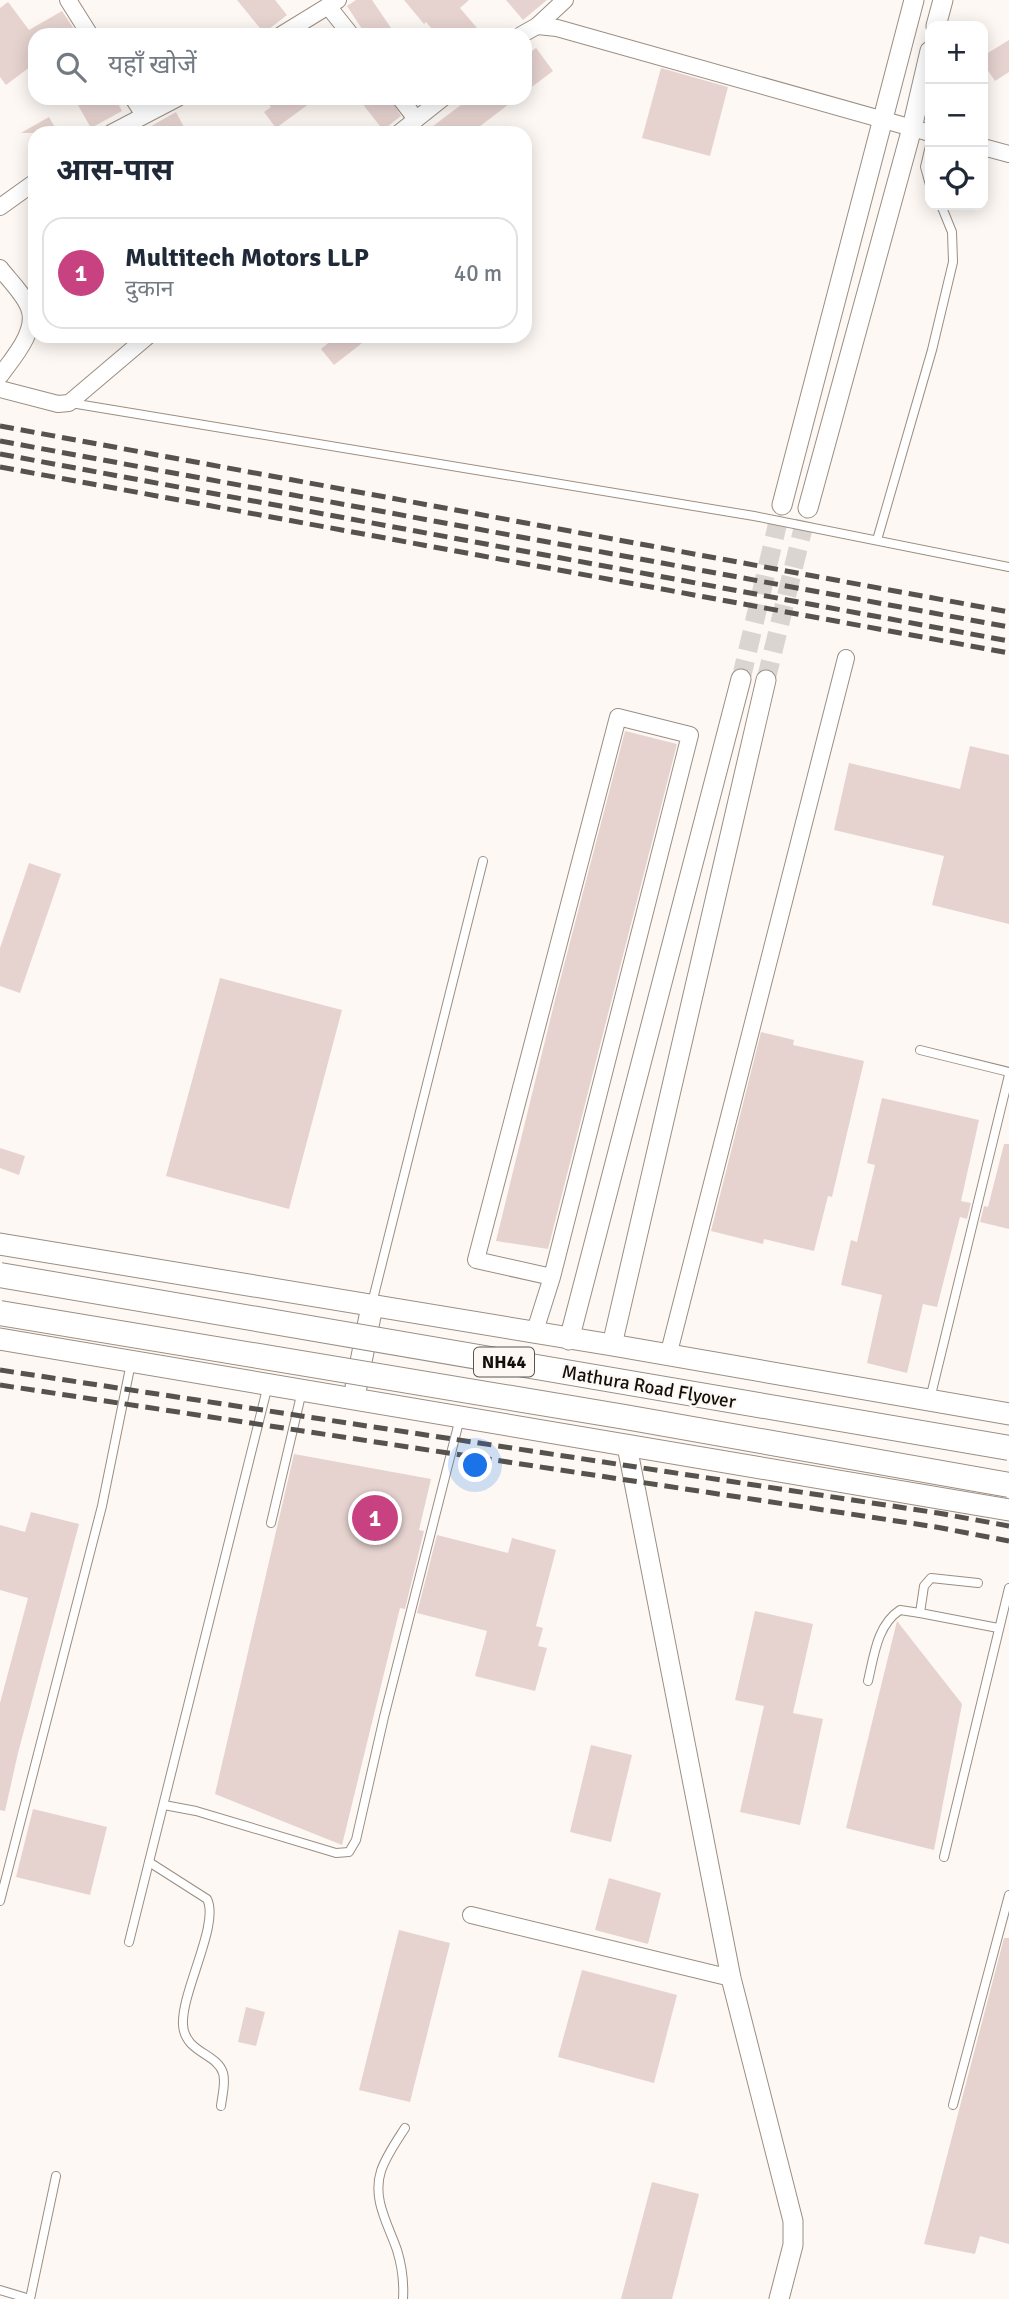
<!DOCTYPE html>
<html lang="hi">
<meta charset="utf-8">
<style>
:root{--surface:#fff;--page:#f6f6f7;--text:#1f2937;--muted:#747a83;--line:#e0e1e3;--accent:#c84282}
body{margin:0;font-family:Signika,"Noto Sans Devanagari",sans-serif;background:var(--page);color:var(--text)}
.controls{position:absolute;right:21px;top:21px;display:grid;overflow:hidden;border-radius:14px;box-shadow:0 4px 18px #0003}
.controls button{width:63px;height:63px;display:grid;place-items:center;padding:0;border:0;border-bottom:2px solid var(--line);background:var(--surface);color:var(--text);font:35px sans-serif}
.you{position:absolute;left:476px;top:1466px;width:24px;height:24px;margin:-18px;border:5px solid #fff;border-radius:50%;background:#1a73e8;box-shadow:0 0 0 10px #1a73e833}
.badge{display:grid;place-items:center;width:46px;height:46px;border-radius:50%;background:var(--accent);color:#fff;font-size:23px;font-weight:700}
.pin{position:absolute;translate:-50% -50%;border:4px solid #fff;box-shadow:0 2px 7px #0006}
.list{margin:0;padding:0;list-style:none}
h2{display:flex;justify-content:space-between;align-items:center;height:91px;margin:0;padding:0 28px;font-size:30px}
h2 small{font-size:23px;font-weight:400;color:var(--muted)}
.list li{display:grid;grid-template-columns:46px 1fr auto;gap:21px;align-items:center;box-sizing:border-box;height:112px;margin:0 14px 14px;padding:0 14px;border:2px solid var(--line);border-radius:21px}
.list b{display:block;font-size:26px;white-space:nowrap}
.list p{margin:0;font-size:23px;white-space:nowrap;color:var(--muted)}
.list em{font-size:23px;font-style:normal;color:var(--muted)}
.icon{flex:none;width:38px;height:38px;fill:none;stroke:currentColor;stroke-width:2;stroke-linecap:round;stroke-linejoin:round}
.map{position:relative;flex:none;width:1009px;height:2299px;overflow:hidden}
.search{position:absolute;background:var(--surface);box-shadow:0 4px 18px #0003;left:28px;top:28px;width:504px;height:77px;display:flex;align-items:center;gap:18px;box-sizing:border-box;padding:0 24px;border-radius:21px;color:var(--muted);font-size:26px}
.panel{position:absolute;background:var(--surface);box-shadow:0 4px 18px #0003;left:28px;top:126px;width:504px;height:217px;border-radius:21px}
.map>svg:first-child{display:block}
.building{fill:#e6d3d0}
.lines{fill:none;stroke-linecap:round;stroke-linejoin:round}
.tertiary-tunnel{stroke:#dad5d0;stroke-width:19;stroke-dasharray:19 10;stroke-linecap:butt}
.service-casing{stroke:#9b8e83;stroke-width:10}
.minor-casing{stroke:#9b8e83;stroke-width:18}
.tertiary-casing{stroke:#9b8e83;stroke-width:21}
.secondary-casing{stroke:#9b8e83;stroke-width:23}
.service{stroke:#fff;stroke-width:8}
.minor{stroke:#fff;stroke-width:16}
.tertiary{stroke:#fff;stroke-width:19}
.secondary{stroke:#fff;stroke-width:21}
.rail{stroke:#56524e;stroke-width:5;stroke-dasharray:14 7;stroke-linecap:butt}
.trunk-bridge-casing{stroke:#9b8e83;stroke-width:26;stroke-linecap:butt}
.trunk-bridge{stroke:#fff;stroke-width:24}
.labels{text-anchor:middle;stroke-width:5;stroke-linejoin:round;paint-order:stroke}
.shield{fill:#fdf8f3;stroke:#595551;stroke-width:2}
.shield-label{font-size:18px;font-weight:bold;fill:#130f0b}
.street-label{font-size:19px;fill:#130f0b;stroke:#fdf8f3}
</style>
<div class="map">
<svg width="1009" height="2299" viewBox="0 0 1009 2299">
<rect width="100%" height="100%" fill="#fdf8f3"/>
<g class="building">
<polygon points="237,0 275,0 287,15 264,33"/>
<polygon points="356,0 372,0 391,28 380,35 366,35 347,6"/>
<polygon points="404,0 469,0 460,8 483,35 437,35 426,22 424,24"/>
<polygon points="506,0 547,0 523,20"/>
<polygon points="8,2 29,30 62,11 78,35 35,35 35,63 6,85 0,77 0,8"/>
<polygon points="1009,40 1009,72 995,81 983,63 983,56"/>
<polygon points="536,48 553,71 525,92 525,56"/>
<polygon points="661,68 728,87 710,156 642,138"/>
<polygon points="74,98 115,98 122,111 91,128"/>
<polygon points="264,98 317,98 276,128 264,112 271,107"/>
<polygon points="358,98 390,98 401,116 383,130"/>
<polygon points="470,98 517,98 471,133 424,133"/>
<polygon points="176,112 187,133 139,133"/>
<polygon points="49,117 58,133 21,133"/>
<polygon points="337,336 371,336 334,365 321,349"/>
<polygon points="625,731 677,744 548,1249 496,1241 556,996"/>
<polygon points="970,746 1009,755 1009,924 932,905 944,856 834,830 849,763 960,789"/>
<polygon points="29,863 61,874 20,993 0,986 0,948"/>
<polygon points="220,978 342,1010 289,1209 166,1176"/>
<polygon points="761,1032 794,1040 793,1045 864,1061 832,1197 828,1196 814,1251 764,1239 763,1244 711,1231"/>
<polygon points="882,1098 979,1120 961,1201 971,1203 967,1219 960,1217 937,1307 923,1304 907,1373 867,1363 882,1295 841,1285 851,1240 857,1242 875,1165 867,1163"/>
<polygon points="1004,1144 1009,1144 1009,1229 980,1222 984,1206 988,1207"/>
<polygon points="0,1148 25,1156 19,1175 0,1168"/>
<polygon points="294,1454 431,1479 419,1530 424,1531 405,1609 400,1608 342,1845 215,1794"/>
<polygon points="31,1512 79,1524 18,1753 5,1811 0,1810 0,1703 28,1598 0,1590 0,1525 25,1532"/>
<polygon points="437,1535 508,1553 512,1538 556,1550 536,1626 543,1628 538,1646 547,1648 535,1691 475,1676 487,1631 417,1613"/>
<polygon points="755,1611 813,1624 793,1713 823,1719 800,1825 740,1812 764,1706 735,1700"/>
<polygon points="897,1621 962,1704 934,1850 846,1828"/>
<polygon points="591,1745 632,1755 611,1842 570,1832"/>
<polygon points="33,1809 107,1827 90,1895 16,1877"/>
<polygon points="609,1878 661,1893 648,1944 595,1930"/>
<polygon points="399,1930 450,1943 410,2102 359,2090"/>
<polygon points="1004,1938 1009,1938 1009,2244 980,2236 975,2254 924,2244"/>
<polygon points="582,1970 677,1995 654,2083 558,2057"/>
<polygon points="246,2007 265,2012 256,2046 238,2042"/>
<polygon points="652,2182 699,2194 672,2299 621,2299"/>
</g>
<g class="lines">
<g class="tertiary-tunnel">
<polyline points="741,679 782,505"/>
<polyline points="766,680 808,508"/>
</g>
<defs>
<g id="service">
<polyline points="930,146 925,167 930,185"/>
<polyline points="71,403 754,516 1009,567"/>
<polyline points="877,540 932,350 953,262 952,232 941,205"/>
<polyline points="920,1050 1009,1072"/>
<polyline points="372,1303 483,861"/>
<polyline points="930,1399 1009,1075"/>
<polyline points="271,1523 302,1391"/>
<polyline points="978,1583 931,1578 924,1586 920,1613 998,1628"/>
<path d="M868 1681C874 1656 877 1625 900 1610L920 1613"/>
<polyline points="164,1805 196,1811 336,1853 349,1852 356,1840 384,1717 460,1418"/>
<polyline points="944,1857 1009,1588"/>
<path d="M149 1862 207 1899C220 1924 181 1992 183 2025 185 2053 217 2053 223 2073 226 2083 222 2096 221 2106"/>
<polyline points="0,1901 102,1506 131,1363"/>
<polyline points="129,1942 268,1385"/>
<polyline points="953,2105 1009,1895"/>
<polyline points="0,2290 30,2299"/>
<polyline points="30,2299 56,2176"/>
<path d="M403 2299C404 2282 402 2266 397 2250 388 2224 372 2199 381 2171 386 2156 396 2142 405 2128"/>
</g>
<g id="minor">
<polyline points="68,0 90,35"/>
<polyline points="328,6 351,35"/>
<polyline points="537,26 557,28 930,133"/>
<polyline points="281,35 338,0"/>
<polyline points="521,35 537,26 565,0"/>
<polyline points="133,98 144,115"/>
<polyline points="400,98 416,119"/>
<polyline points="111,133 178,98"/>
<polyline points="399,133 443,98"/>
<polyline points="983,147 1009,154"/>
<polyline points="0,207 35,182"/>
<path d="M0 268C9 280 24 294 29 308 38 331 12 359 0 376"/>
<polyline points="0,389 58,404 69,403 148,336"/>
<polyline points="534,1334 552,1277 476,1260 618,717 690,735 552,1277"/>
<polyline points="668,1356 846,658"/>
<polyline points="471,1915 731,1978"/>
</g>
<g id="tertiary">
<polyline points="936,26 943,0"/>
<polyline points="782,505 914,0"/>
<polyline points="808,508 912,128 930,51"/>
<polyline points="569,1340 741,679"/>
<polyline points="612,1345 766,680"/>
<polyline points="627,1446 731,1978 793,2221 793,2245 779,2299"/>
</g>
<g id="secondary">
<polyline points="0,1244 612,1345 1009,1414"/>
<polyline points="0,1339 1009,1510"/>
<polyline points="356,1387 372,1306"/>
</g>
</defs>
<use href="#service" class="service-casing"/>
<use href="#minor" class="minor-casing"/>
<use href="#tertiary" class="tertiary-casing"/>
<use href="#secondary" class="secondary-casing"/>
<use href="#service" class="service"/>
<use href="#minor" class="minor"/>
<use href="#tertiary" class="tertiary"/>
<use href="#secondary" class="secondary"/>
<g class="rail">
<polyline points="0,426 1009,612"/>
<polyline points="0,441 1009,627"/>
<polyline points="0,454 1009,641"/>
<polyline points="0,467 1009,653"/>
<polyline points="0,1370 938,1513 1009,1526"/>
<polyline points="0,1385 936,1527 1009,1541"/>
</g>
<defs>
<g id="trunk-bridge">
<polyline points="0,1275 1009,1448"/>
<polyline points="0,1313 625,1417 1009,1485"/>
</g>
</defs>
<use href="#trunk-bridge" class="trunk-bridge-casing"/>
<use href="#trunk-bridge" class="trunk-bridge"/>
</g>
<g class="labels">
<rect class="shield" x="474" y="1347.5" width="60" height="29" rx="5"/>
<g class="shield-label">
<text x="504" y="1368">NH44</text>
</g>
<g class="street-label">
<text transform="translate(649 1386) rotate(10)" y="7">Mathura Road Flyover</text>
</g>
</g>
</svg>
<div class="controls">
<button>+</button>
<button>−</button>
<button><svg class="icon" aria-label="locate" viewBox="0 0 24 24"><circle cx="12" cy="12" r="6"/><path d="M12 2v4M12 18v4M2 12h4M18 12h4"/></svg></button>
</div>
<div class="you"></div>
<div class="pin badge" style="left:375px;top:1518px">1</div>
<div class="search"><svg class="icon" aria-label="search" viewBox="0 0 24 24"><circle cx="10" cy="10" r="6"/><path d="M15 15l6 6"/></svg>यहाँ खोजें</div>
<section class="panel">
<h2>आस-पास<small></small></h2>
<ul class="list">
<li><span class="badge">1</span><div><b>Multitech Motors LLP</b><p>दुकान</p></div><em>40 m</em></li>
</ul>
</section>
</div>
